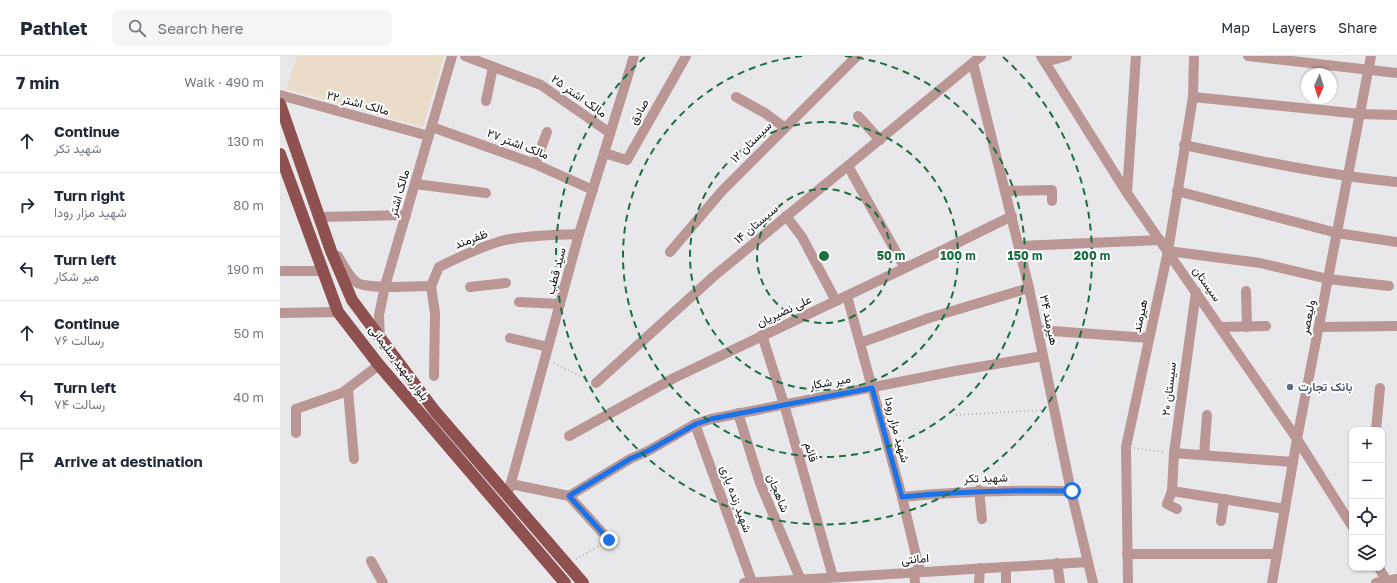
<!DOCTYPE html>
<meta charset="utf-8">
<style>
:root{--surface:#fff;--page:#f6f6f7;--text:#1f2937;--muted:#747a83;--line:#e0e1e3}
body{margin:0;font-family:"Golos Text",Vazirmatn,sans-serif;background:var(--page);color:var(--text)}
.controls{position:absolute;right:12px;bottom:12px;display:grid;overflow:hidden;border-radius:8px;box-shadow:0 1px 3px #0004}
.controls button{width:36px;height:36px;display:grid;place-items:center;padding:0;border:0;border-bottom:1px solid var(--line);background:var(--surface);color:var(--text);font:20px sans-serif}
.compass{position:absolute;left:1021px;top:12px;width:36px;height:36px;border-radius:50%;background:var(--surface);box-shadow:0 1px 3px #0004;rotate:183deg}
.stop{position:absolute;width:12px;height:12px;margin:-9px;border:3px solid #1a73e8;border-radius:50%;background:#fff}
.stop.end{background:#1a73e8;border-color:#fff;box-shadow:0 1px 4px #0008}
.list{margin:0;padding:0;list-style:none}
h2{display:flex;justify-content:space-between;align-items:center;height:52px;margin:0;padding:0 16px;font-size:17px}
h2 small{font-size:13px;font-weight:400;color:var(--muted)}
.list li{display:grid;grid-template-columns:26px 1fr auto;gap:12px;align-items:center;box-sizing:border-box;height:64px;padding:0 16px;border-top:1px solid var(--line)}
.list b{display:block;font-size:15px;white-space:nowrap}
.list p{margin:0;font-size:13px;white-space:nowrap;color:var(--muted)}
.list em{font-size:13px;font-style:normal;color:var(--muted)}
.icon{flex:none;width:22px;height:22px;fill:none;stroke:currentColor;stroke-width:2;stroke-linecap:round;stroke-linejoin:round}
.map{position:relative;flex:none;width:1117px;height:527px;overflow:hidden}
header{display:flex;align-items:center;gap:24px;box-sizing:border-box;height:56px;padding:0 20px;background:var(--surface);border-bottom:1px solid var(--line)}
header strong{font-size:19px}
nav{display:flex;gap:22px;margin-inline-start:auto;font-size:14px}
.search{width:280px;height:36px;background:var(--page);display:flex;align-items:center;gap:10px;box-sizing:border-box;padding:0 14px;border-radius:8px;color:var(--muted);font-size:15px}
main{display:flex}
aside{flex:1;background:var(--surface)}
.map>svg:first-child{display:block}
.education{fill:#eadcc9}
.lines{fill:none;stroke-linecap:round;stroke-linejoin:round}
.path{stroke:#a7a6a8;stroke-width:1.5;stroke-dasharray:1 3;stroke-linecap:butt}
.minor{stroke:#ba9694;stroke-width:10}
.major{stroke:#8e5150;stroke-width:12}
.route{stroke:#1a73e8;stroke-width:5}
.ring{fill:none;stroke:#1c6f40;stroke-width:2;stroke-dasharray:7 5}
.service-dot{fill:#5c6f8a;stroke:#fff;stroke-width:1.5}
.labels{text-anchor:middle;stroke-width:4;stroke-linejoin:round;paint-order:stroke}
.street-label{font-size:12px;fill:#131314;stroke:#fff}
.service-label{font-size:12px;font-weight:bold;fill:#4e5e75;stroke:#fff;text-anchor:start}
.centre{fill:#1c6f40;stroke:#fff;stroke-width:2}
.ring-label{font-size:12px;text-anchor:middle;font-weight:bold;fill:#1c6f40;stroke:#fff;stroke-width:4;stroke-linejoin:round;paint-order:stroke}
</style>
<header>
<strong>Pathlet</strong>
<div class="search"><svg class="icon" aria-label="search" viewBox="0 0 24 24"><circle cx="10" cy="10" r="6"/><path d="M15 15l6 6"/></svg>Search here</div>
<nav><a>Map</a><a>Layers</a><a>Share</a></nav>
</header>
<main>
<aside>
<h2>7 min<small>Walk · 490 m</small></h2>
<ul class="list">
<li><svg class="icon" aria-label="ahead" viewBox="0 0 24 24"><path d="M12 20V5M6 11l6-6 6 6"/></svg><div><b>Continue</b><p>شهید تکر</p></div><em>130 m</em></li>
<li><svg class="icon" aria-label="right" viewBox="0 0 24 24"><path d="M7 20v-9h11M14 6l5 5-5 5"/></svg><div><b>Turn right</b><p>شهید مزار رودا</p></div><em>80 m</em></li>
<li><svg class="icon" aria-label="left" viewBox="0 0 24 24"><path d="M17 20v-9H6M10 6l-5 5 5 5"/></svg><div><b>Turn left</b><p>میر شکار</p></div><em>190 m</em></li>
<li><svg class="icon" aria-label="ahead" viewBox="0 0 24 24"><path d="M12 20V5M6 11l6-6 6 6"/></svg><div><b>Continue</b><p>رسالت ۷۶</p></div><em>50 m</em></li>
<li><svg class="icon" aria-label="left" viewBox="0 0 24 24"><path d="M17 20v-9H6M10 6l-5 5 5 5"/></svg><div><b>Turn left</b><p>رسالت ۷۴</p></div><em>40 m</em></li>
<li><svg class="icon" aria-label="arrive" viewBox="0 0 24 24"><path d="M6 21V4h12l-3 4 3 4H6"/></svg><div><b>Arrive at destination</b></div></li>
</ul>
</aside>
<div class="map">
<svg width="1117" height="527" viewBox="0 0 1117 527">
<rect width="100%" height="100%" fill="#e8e7ea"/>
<polygon class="education" points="17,0 164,0 143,71 6,33"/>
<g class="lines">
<g class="path">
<polyline points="274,307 308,324"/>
<polyline points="676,359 764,354"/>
<polyline points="854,392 884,396"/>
<polyline points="296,503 321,489"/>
</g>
<g class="minor">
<polyline points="185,0 261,29 330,77"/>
<polyline points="761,0 847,137 1017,383 1072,470"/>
<polyline points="968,0 1117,17"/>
<polyline points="765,6 787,0"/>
<polyline points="693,7 749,232 791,435 813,527"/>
<polyline points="0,39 149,80"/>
<polyline points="456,41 485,57 505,72"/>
<polyline points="913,41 1081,58 1117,59"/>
<polyline points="206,45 213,11"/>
<polyline points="578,60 600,84"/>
<polyline points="152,71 255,108 313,134"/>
<path d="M904 89C975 104 1045 119 1117 126"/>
<polyline points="324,97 347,104 406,0"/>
<polyline points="255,108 267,76"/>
<polyline points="568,110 625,212"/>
<polyline points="135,128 206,137"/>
<polyline points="726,135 772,134 772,145"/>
<polyline points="897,135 1057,177 1117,186"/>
<polyline points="847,137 856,0"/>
<polyline points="506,160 522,181 556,245"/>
<polyline points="40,161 126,159"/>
<polyline points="739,190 880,184"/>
<polyline points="888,195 980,207 1048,223 1109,230"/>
<polyline points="390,196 442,135 577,0"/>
<path d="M58 200C63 209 68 219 76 226 86 234 136 230 151 230L159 211C179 201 202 190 225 184 249 179 274 179 299 178"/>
<polyline points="2,215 42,215"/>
<polyline points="151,230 155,257 154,320"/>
<polyline points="190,231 226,227"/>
<polyline points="966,235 967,271"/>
<polyline points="567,240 622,441 640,516"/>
<polyline points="239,246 280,248"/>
<polyline points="0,257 58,256"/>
<polyline points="940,271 986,270"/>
<polyline points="1039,271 1117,270"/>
<polyline points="758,274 869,282"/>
<polyline points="482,279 504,348 553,521"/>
<polyline points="230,282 268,291"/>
<polyline points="100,283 99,259 105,230 172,0"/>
<polyline points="580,287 649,262 749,232"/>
<polyline points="316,327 433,221 701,0"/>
<polyline points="68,334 74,403"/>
<polyline points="458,357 480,427 522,527"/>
<polyline points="415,368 472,526"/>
<polyline points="1096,374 1100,332"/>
<polyline points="16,377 16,353 62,337 99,309"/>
<polyline points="289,380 394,322 665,193 732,160"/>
<polyline points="894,397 1013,406"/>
<polyline points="924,399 927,359"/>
<polyline points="231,428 289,440 350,403 368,395 415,368 431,363 675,315 763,300"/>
<polyline points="229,434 299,178 354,0"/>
<polyline points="699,434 702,463"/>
<polyline points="892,435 1005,453"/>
<polyline points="289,440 329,484"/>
<path d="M622 441C679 435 734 434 791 435"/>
<polyline points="897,453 887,448 892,435 894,397 916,236"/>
<polyline points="941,465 944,443"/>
<polyline points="847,498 997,498"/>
<polyline points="91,505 103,527"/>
<polyline points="777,507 780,527"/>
<polyline points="726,511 726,527"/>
<polyline points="1099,512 1108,527"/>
<polyline points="634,516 635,527"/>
<polyline points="464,527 808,506"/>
<polyline points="699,527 700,512"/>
<polyline points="848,527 846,391 888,195 913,41 914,0"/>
<polyline points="992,527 1017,383 1091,0"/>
<polyline points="1096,527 1117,523"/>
</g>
<g class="major">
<polyline points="0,48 51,195 72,244 154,354 303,527"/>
<polyline points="0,98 58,256 99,309 285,527"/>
</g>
</g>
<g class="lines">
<path class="route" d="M329 484 289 440 350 403 368 395 416 368 431 363 592 332 622 441C679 435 734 434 792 435"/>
</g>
<g class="ring">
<circle cx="544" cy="200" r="67"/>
<circle cx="544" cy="200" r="134"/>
<path d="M565 0A201 201 0 1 1 523 0"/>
<path d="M723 1A268 268 0 1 1 365 1"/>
</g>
<circle class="service-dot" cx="1010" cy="331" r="4"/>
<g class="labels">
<g class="street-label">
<text transform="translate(299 40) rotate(35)" y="4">مالک اشتر ۲۵</text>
<text transform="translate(78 47) rotate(15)" y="4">مالک اشتر ۲۲</text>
<text transform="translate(359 56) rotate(-61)" y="4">صادق</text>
<text transform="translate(471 86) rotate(-45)" y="4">سیستان ۱۲</text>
<text transform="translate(238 88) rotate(21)" y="4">مالک اشتر ۲۷</text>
<text transform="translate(119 137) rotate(-74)" y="4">مالک اشتر</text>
<text transform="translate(476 168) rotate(-40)" y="4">سیستان ۱۴</text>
<text transform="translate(191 183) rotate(-21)" y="4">ظفرمند</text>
<text transform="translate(276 215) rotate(-75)" y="4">سید قطب</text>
<text transform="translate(927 228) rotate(55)" y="4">سیستان</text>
<text transform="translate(504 255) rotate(-25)" y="4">علی نصیریان</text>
<text transform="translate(860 260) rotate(-78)" y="4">هیرمند</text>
<text transform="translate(1028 261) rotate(-79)" y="4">ولیعصر</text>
<text transform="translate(769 264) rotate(78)" y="4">هیرمند ۳۴</text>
<text transform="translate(119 307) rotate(53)" y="4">بلوار شهید سلیمانی</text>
<text transform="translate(550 326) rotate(-10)" y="4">میر شکار</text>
<text transform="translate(889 333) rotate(-83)" y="4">سیستان ۲۰</text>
<text transform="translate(617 374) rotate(75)" y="4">شهید مزار رودا</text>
<text transform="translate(531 396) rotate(74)" y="4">قائم</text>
<text transform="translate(706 422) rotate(-1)" y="4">شهید تکر</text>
<text transform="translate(498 437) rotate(68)" y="4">شاهجان</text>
<text transform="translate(456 443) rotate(70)" y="4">شهید زنده یاری</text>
<text transform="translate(635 503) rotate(-4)" y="4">امانتی</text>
</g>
<g class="service-label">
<text x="1018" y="335">بانک تجارت</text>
</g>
</g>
<circle cx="544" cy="200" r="6" class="centre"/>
<g class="ring-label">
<text x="611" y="204">50 m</text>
<text x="678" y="204">100 m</text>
<text x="745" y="204">150 m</text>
<text x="812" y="204">200 m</text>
</g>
</svg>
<div class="controls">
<button>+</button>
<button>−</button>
<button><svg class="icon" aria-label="locate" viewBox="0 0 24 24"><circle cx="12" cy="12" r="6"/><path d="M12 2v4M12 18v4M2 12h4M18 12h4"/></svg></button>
<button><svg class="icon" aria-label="layers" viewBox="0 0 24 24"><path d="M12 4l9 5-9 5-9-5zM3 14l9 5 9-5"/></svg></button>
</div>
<svg class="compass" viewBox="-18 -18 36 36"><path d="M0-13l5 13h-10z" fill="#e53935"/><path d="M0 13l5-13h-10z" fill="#747a83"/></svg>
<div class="stop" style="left:792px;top:435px"></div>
<div class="stop end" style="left:329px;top:484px"></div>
</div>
</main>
